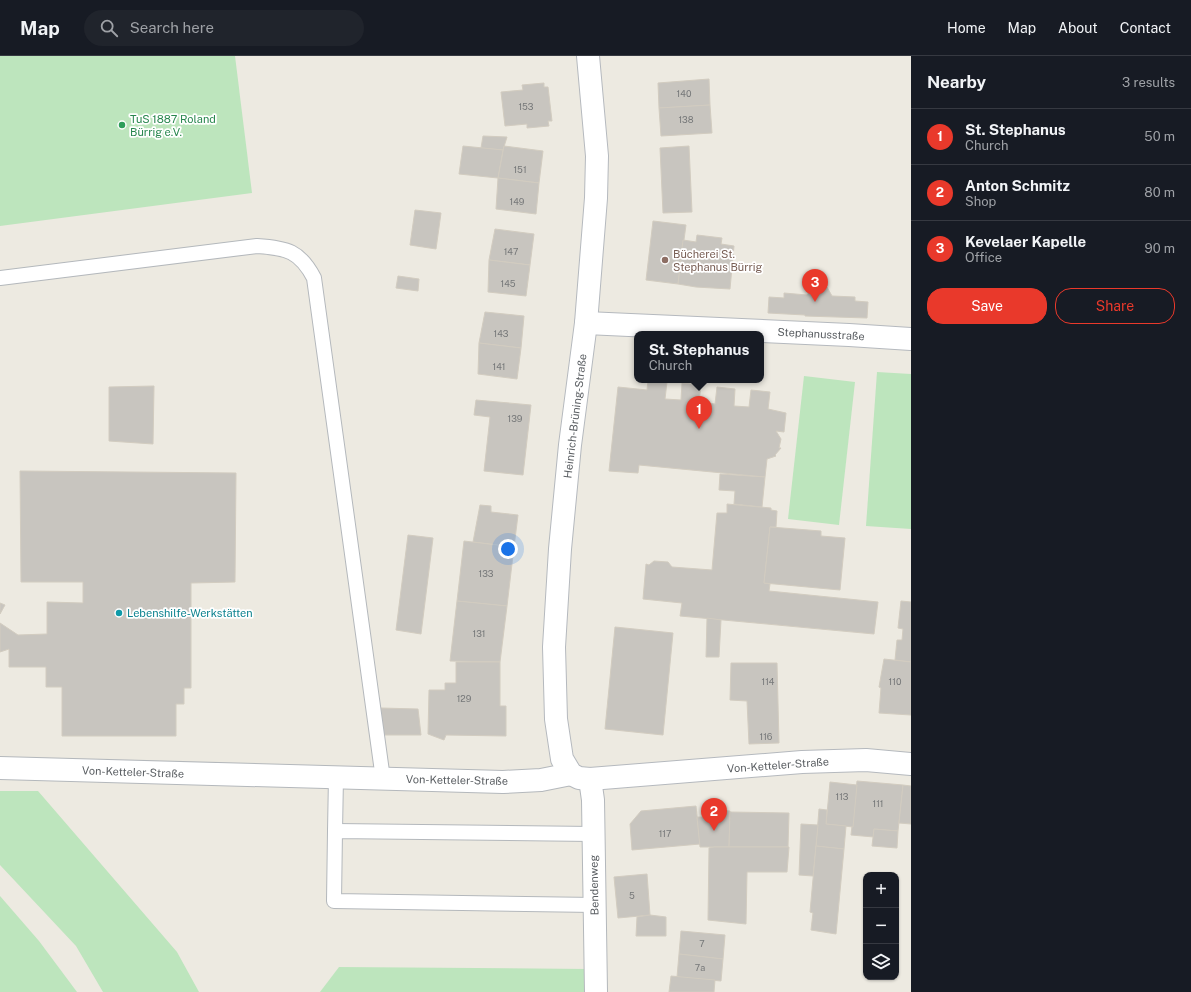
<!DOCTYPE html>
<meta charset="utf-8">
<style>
:root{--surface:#171b24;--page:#20242c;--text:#f1f3f6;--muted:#9ea1a6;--line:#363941;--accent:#e9392b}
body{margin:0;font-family:"Public Sans",sans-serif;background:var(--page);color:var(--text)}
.controls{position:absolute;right:12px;bottom:12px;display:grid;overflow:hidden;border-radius:8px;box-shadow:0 1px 3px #0004}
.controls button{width:36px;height:36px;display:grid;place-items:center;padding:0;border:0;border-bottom:1px solid var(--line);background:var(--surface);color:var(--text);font:20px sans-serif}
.you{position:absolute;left:508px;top:493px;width:14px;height:14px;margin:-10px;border:3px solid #fff;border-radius:50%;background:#1a73e8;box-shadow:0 0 0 6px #1a73e833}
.badge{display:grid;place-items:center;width:26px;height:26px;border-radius:50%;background:var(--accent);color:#fff;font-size:13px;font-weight:700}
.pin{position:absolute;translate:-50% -33px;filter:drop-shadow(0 1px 2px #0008)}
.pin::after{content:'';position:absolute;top:21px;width:14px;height:12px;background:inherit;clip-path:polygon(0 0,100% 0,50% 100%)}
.popup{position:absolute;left:634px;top:275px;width:130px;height:52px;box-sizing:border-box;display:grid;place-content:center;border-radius:8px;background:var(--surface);filter:drop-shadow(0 1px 3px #0005);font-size:13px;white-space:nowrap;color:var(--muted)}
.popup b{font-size:15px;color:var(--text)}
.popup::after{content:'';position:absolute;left:50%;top:100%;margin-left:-8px;border:8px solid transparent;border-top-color:var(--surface)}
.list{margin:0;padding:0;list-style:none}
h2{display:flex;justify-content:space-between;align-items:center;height:52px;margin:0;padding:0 16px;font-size:17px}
h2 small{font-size:13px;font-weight:400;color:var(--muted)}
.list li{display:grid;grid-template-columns:26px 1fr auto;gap:12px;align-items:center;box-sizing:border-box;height:56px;padding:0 16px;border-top:1px solid var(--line)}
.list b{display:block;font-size:15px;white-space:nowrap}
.list p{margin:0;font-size:13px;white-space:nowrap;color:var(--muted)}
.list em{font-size:13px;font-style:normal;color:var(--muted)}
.actions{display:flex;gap:8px;padding:12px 16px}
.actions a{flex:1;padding:9px 0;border:1px solid var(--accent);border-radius:16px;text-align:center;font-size:14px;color:var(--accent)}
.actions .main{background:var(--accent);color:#fff}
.icon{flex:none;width:22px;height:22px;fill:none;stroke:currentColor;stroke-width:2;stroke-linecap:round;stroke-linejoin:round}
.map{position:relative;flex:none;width:911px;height:936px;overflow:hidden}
header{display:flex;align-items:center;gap:24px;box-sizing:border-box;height:56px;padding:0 20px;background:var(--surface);border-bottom:1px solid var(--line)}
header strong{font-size:19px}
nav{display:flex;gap:22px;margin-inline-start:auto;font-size:14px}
.search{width:280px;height:36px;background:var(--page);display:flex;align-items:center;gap:10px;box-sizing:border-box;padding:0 14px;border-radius:22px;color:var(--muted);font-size:15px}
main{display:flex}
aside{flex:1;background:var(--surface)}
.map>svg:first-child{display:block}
.green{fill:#bde5bd}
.building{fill:#c8c5bf;stroke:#d2ccc0}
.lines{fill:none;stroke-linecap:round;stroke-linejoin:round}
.lane-casing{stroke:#b4b8bc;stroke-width:16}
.street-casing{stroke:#b4b8bc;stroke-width:24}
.secondary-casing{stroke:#b5b9be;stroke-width:24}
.lane{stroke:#fff;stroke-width:14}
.street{stroke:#fff;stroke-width:22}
.secondary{stroke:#fff;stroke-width:22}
.leisure-dot{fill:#2e9e5b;stroke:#fff;stroke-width:1.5}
.education-dot{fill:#8d6e63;stroke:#fff;stroke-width:1.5}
.culture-dot{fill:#0f9aa8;stroke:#fff;stroke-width:1.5}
.labels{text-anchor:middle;stroke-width:3.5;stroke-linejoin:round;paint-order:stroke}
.number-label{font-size:9px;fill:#767879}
.leisure-label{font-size:11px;fill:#27864d;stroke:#fff;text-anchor:start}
.education-label{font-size:11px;fill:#785e54;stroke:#fff;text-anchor:start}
.street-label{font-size:11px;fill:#5a5e62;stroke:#fff}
.culture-label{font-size:11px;fill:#0d838f;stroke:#fff;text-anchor:start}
</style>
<header>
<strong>Map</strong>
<div class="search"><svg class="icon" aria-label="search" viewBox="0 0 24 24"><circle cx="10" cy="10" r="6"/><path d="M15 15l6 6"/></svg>Search here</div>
<nav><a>Home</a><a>Map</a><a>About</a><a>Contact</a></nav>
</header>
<main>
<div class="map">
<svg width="911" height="936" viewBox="0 0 911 936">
<rect width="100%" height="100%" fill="#edeae1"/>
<g class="green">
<polygon points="0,0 235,0 252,137 0,170"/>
<polygon points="877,316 911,318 911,473 866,470"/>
<polygon points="804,320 855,326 839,469 788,463"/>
<polygon points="0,735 38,735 177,896 199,936 103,936 76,890 0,809"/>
<polygon points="0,840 39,885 77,936 0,936"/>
<polygon points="339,911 589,913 589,936 320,936"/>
</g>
<g class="building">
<polygon points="709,23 710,49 659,52 658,27"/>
<polygon points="544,27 544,31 548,31 552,65 548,65 549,70 527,72 527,68 505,70 501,36 523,34 522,29"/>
<polygon points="710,49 712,77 661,80 659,52"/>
<polygon points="483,80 507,81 503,94 481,92"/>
<polygon points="463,90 503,94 498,122 459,118"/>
<polygon points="504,90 543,95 539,127 498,122"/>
<polygon points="689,90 692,156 663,157 660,92"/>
<polygon points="498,122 539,127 536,158 496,153"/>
<polygon points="415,154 441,157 436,193 410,189"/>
<polygon points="653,165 686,169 678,228 646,224"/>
<polygon points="495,173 534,178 530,209 489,204"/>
<polygon points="697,179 722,182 721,188 734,190 730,233 696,231 678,228 683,184 696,186"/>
<polygon points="489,204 530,209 526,240 488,236"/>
<polygon points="398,220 419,223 418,235 396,232"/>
<polygon points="818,229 827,231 832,240 855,241 855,245 868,246 867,262 805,260 805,259 768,257 769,241 784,242 784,237 807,239 813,231"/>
<polygon points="485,256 524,260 521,292 479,287"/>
<polygon points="479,287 521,292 517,323 478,318"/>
<polygon points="648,324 667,326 665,343 681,344 682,327 701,329 699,346 715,348 717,331 735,333 734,350 749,351 751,334 770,336 768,353 786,357 784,376 776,375 781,383 779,392 781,392 775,399 776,400 767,403 765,421 639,409 638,417 609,415 618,331 647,334"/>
<polygon points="154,330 153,388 109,385 109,331"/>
<polygon points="476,344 531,349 523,419 484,415 490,361 474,359"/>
<polygon points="20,415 236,417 235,526 191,527 191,632 184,632 184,648 176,648 176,680 62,680 62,631 46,631 46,611 9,611 9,593 0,596 0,567 18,579 47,578 47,546 83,547 83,526 21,526"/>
<polygon points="720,418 765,421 762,451 734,448 735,435 719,434"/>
<polygon points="727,448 771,452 771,454 777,455 776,471 770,471 764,527 770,528 769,535 878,546 874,578 680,560 682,547 643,543 646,508 649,509 654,505 668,506 672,511 712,514 717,457 727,457"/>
<polygon points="480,449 491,450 491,456 518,459 514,491 473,486"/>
<polygon points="770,471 821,475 821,480 845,482 840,534 764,527"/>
<polygon points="408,479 433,482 421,578 396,574"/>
<polygon points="464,485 514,491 507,550 457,545"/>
<polygon points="457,545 507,550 500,606 450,605"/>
<polygon points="901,545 911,546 911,606 895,604 897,584 902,584 903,573 898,572"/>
<polygon points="0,547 5,549 0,558"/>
<polygon points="707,562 721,564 719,601 706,601"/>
<polygon points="615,571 673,577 663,679 605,673"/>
<polygon points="884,603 911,606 911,659 879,657 881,632 879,631"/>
<polygon points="456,606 500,606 500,650 506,650 506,680 446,679 444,684 428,678 429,634 445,634 445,627 456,627"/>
<polygon points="731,607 777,607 779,687 749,688 747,645 730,644"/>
<polygon points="381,652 418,653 421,679 384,679"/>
<polygon points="857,725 903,729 898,775 874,773 874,781 851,779"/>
<polygon points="830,726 857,729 853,771 826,768"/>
<polygon points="903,729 911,730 911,768 899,767"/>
<polygon points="696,750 700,788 632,794 630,768 641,755"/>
<polygon points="819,753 827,754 826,768 846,770 844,793 816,790"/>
<polygon points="715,754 730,755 729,791 700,791 697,761 715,761"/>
<polygon points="730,756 789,757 788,791 729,791"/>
<polygon points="801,768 818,769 813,820 799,819"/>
<polygon points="874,773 898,775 897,792 872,790"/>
<polygon points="816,790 844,793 836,878 811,874 813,857 810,856"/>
<polygon points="714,791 789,791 787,816 747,816 746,868 708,864 709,792"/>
<polygon points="647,818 650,859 618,862 614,821"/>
<polygon points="650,859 666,861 666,880 636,880 637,861"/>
<polygon points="681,875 725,879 723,903 679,898"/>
<polygon points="679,898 723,903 721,925 677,921"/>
<polygon points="671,920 715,924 714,936 669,936"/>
</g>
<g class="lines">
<defs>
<g id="lane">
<path d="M0 222 257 190C287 192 300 195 314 222L383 723"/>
<polyline points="335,775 336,721"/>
<polyline points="593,778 335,775 334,845 595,849"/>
</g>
<g id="street">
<polyline points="0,712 503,726 541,724 571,718"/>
<polyline points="590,723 593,744 596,936"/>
</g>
<g id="secondary">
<polyline points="588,0 597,100 596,142 586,267 570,389 560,493 554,591 556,663 562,703 571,718 579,722 590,723 802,706 866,704 911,708"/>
<polyline points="586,267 849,279 911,283"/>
</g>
</defs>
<use href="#lane" class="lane-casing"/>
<use href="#street" class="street-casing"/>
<use href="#secondary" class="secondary-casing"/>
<use href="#lane" class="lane"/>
<use href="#street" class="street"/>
<use href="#secondary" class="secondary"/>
</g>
<circle class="leisure-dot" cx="122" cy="69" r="4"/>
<circle class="education-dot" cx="665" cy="204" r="4"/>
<circle class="culture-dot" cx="119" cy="557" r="4"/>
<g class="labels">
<g class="number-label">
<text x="684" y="41">140</text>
<text x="526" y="54">153</text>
<text x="686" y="67">138</text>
<text x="520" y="117">151</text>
<text x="517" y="149">149</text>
<text x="511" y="199">147</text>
<text x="508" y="231">145</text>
<text x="501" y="281">143</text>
<text x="499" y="314">141</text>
<text x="515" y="366">139</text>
<text x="486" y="521">133</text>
<text x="479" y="581">131</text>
<text x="768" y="629">114</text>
<text x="895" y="629">110</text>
<text x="464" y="646">129</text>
<text x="766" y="684">116</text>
<text x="842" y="744">113</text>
<text x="878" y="751">111</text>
<text x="665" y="781">117</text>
<text x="632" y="843">5</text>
<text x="702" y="891">7</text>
<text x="700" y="915">7a</text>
</g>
<g class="leisure-label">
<text x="130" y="67">TuS 1887 Roland<tspan x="130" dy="13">Bürrig e.V.</tspan></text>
</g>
<g class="education-label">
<text x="673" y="202">Bücherei St.<tspan x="673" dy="13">Stephanus Bürrig</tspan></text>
</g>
<g class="street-label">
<text transform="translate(821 278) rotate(3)" y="4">Stephanusstraße</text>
<text transform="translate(575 360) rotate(-83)" y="4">Heinrich-Brüning-Straße</text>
<text transform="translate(778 709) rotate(-4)" y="4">Von-Ketteler-Straße</text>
<text transform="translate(133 716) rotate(2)" y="4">Von-Ketteler-Straße</text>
<text transform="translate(457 724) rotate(1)" y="4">Von-Ketteler-Straße</text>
<text transform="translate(594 829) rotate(-91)" y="4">Bendenweg</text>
</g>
<g class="culture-label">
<text x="127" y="561">Lebenshilfe-Werkstätten</text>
</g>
</g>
</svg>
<div class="controls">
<button>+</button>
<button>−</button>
<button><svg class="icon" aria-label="layers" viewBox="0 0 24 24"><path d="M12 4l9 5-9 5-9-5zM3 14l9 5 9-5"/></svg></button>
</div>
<div class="you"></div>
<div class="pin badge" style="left:699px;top:373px">1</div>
<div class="popup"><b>St. Stephanus</b>Church</div>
<div class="pin badge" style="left:714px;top:775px">2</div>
<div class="pin badge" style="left:815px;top:246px">3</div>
</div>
<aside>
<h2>Nearby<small>3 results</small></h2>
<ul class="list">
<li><span class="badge">1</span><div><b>St. Stephanus</b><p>Church</p></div><em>50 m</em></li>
<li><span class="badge">2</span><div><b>Anton Schmitz</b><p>Shop</p></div><em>80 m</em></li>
<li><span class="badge">3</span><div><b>Kevelaer Kapelle</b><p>Office</p></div><em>90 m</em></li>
</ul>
<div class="actions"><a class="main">Save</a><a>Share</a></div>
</aside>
</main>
